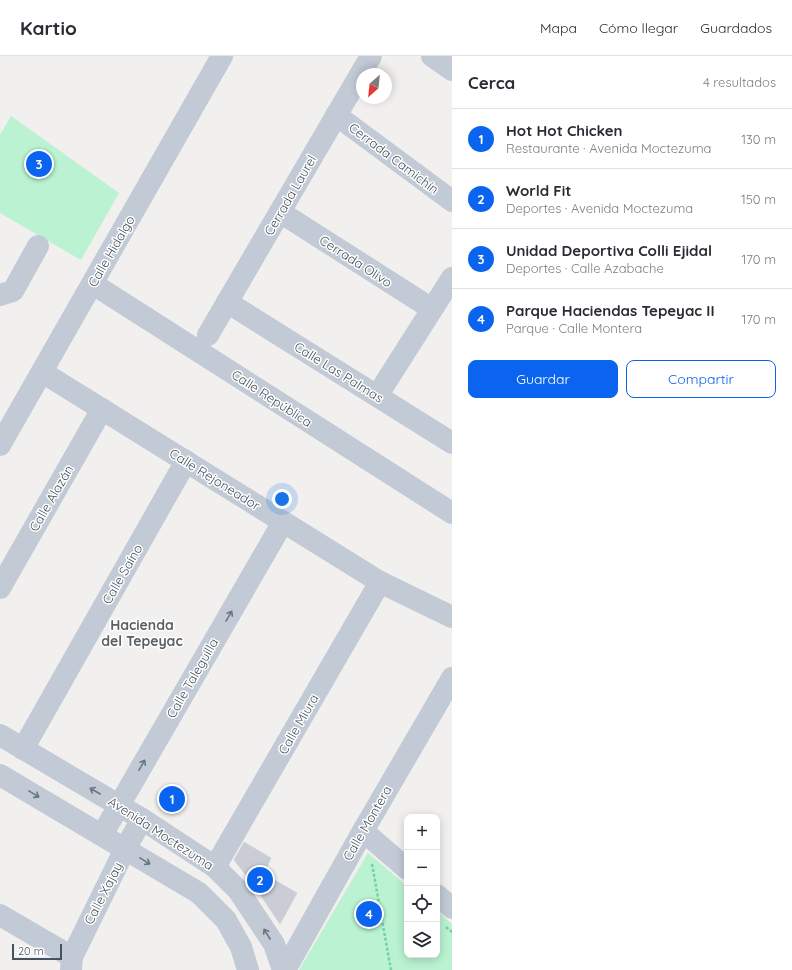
<!DOCTYPE html>
<html lang="es">
<meta charset="utf-8">
<style>
:root{--surface:#fff;--page:#f7f7f7;--text:#2b2b33;--muted:#7c7c81;--line:#e1e1e2;--accent:#0b64ef}
body{margin:0;font-family:Quicksand,sans-serif;background:var(--page);color:var(--text)}
.controls{position:absolute;right:12px;bottom:12px;display:grid;overflow:hidden;border-radius:8px;box-shadow:0 2px 10px #0003}
.controls button{width:36px;height:36px;display:grid;place-items:center;padding:0;border:0;border-bottom:1px solid var(--line);background:var(--surface);color:var(--text);font:20px sans-serif}
.compass{position:absolute;left:356px;top:12px;width:36px;height:36px;border-radius:50%;background:var(--surface);box-shadow:0 2px 10px #0003;rotate:207deg}
.scale{position:absolute;left:12px;bottom:10px;width:50px;box-sizing:border-box;padding-left:4px;border:2px solid #45515e;border-top:0;font-size:11px;line-height:14px;white-space:nowrap;color:#45515e;-webkit-text-stroke:3px #fff;paint-order:stroke}
.you{position:absolute;left:282px;top:443px;width:14px;height:14px;margin:-10px;border:3px solid #fff;border-radius:50%;background:#1a73e8;box-shadow:0 0 0 6px #1a73e833}
.badge{display:grid;place-items:center;width:26px;height:26px;border-radius:50%;background:var(--accent);color:#fff;font-size:13px;font-weight:700}
.pin{position:absolute;translate:-50% -50%;border:2px solid #fff;box-shadow:0 1px 4px #0006}
.list{margin:0;padding:0;list-style:none}
h2{display:flex;justify-content:space-between;align-items:center;height:52px;margin:0;padding:0 16px;font-size:17px}
h2 small{font-size:13px;font-weight:400;color:var(--muted)}
.list li{display:grid;grid-template-columns:26px 1fr auto;gap:12px;align-items:center;box-sizing:border-box;height:60px;padding:0 16px;border-top:1px solid var(--line)}
.list b{display:block;font-size:15px;white-space:nowrap}
.list p{margin:0;font-size:13px;white-space:nowrap;color:var(--muted)}
.list em{font-size:13px;font-style:normal;color:var(--muted)}
.actions{display:flex;gap:8px;padding:12px 16px}
.actions a{flex:1;padding:9px 0;border:1px solid var(--accent);border-radius:8px;text-align:center;font-size:14px;color:var(--accent)}
.actions .main{background:var(--accent);color:#fff}
.icon{flex:none;width:22px;height:22px;fill:none;stroke:currentColor;stroke-width:2;stroke-linecap:round;stroke-linejoin:round}
.map{position:relative;flex:none;width:452px;height:914px;overflow:hidden}
header{display:flex;align-items:center;gap:24px;box-sizing:border-box;height:56px;padding:0 20px;background:var(--surface);border-bottom:1px solid var(--line)}
header strong{font-size:19px}
nav{display:flex;gap:22px;margin-inline-start:auto;font-size:14px}
main{display:flex}
aside{flex:1;background:var(--surface)}
.map>svg:first-child{display:block}
.green{fill:#baf2d2}
.building{fill:#cacdd5;stroke:#d2d4db}
.lines{fill:none;stroke-linecap:round;stroke-linejoin:round}
.path{stroke:#6fd3a7;stroke-width:2.5;stroke-dasharray:3 2;stroke-linecap:butt}
.minor{stroke:#c1cad5;stroke-width:22}
.oneway{stroke:#6a7582}
.labels{text-anchor:middle;stroke-width:3;stroke-linejoin:round;paint-order:stroke}
.street-label{font-size:13px;fill:#45515e;stroke:#fff}
.neighbourhood-label{font-size:14px;font-weight:bold;fill:#5b5f64;stroke:#fff}
</style>
<header>
<strong>Kartio</strong>
<nav><a>Mapa</a><a>Cómo llegar</a><a>Guardados</a></nav>
</header>
<main>
<div class="map">
<svg width="452" height="914" viewBox="0 0 452 914">
<rect width="100%" height="100%" fill="#f2efef"/>
<g class="green">
<polygon points="11,60 119,137 81,204 0,157 0,79"/>
<polygon points="368,797 407,830 407,899 437,899 437,855 452,868 452,914 299,914"/>
</g>
<polygon class="building" points="244,786 271,802 264,818 297,837 280,868 253,828 234,804"/>
<g class="lines">
<g class="path">
<polyline points="372,808 391,914"/>
<polyline points="446,871 452,876"/>
</g>
<g class="minor">
<polyline points="432,0 452,14"/>
<polyline points="336,59 452,145"/>
<polyline points="280,156 432,253"/>
<polyline points="93,228 452,457"/>
<polyline points="0,239 13,235 38,190"/>
<polyline points="227,246 452,387"/>
<polyline points="208,279 371,0"/>
<polyline points="42,316 380,526 452,561"/>
<polyline points="377,340 452,222"/>
<polyline points="0,389 222,0"/>
<polyline points="0,532 102,353"/>
<polyline points="0,679 142,763 215,811 238,834 274,888 283,914"/>
<polyline points="23,693 186,405"/>
<polyline points="0,719 199,837 226,864 241,891 248,914"/>
<polyline points="363,775 407,813"/>
<polyline points="102,779 283,466"/>
<polyline points="215,811 380,526"/>
<polyline points="437,839 452,852"/>
<polyline points="0,859 72,901"/>
<polyline points="71,914 72,901 125,793 142,763"/>
<polyline points="285,914 363,775 452,622"/>
</g>
</g>
<defs><path id="oneway-shaft" d="M-6 0H5M1.5-3L5.5 0L1.5 3" fill="none" stroke-width="1.6" stroke-linecap="round" stroke-linejoin="round"/></defs>
<g class="oneway">
<use href="#oneway-shaft" transform="translate(229 560) rotate(-60)"/>
<use href="#oneway-shaft" transform="translate(142 709) rotate(-60)"/>
<use href="#oneway-shaft" transform="translate(95 735) rotate(-150)"/>
<use href="#oneway-shaft" transform="translate(34 738) rotate(31)"/>
<use href="#oneway-shaft" transform="translate(145 805) rotate(31)"/>
<use href="#oneway-shaft" transform="translate(267 878) rotate(-122)"/>
</g>
<g class="labels">
<g class="street-label">
<text transform="translate(394 102) rotate(37)" y="5">Cerrada Camichín</text>
<text transform="translate(290 139) rotate(-60)" y="5">Cerrada Laurel</text>
<text transform="translate(111 195) rotate(-60)" y="5">Calle Hidalgo</text>
<text transform="translate(356 205) rotate(33)" y="5">Cerrada Olivo</text>
<text transform="translate(339 316) rotate(32)" y="5">Calle Las Palmas</text>
<text transform="translate(272 342) rotate(33)" y="5">Calle República</text>
<text transform="translate(215 423) rotate(32)" y="5">Calle Rejoneador</text>
<text transform="translate(51 442) rotate(-60)" y="5">Calle Alazán</text>
<text transform="translate(122 518) rotate(-60)" y="5">Calle Saíno</text>
<text transform="translate(192 622) rotate(-60)" y="5">Calle Taleguilla</text>
<text transform="translate(298 668) rotate(-60)" y="5">Calle Miura</text>
<text transform="translate(367 767) rotate(-60)" y="5">Calle Montera</text>
<text transform="translate(161 777) rotate(33)" y="5">Avenida Moctezuma</text>
<text transform="translate(103 837) rotate(-63)" y="5">Calle Xajay</text>
</g>
<g class="neighbourhood-label">
<text x="142" y="574">Hacienda<tspan x="142" dy="16">del Tepeyac</tspan></text>
</g>
</g>
</svg>
<div class="controls">
<button>+</button>
<button>−</button>
<button><svg class="icon" aria-label="locate" viewBox="0 0 24 24"><circle cx="12" cy="12" r="6"/><path d="M12 2v4M12 18v4M2 12h4M18 12h4"/></svg></button>
<button><svg class="icon" aria-label="layers" viewBox="0 0 24 24"><path d="M12 4l9 5-9 5-9-5zM3 14l9 5 9-5"/></svg></button>
</div>
<svg class="compass" viewBox="-18 -18 36 36"><path d="M0-13l5 13h-10z" fill="#e53935"/><path d="M0 13l5-13h-10z" fill="#7c7c81"/></svg>
<div class="scale">20 m</div>
<div class="you"></div>
<div class="pin badge" style="left:172px;top:743px">1</div>
<div class="pin badge" style="left:260px;top:824px">2</div>
<div class="pin badge" style="left:39px;top:108px">3</div>
<div class="pin badge" style="left:369px;top:858px">4</div>
</div>
<aside>
<h2>Cerca<small>4 resultados</small></h2>
<ul class="list">
<li><span class="badge">1</span><div><b>Hot Hot Chicken</b><p>Restaurante · Avenida Moctezuma</p></div><em>130 m</em></li>
<li><span class="badge">2</span><div><b>World Fit</b><p>Deportes · Avenida Moctezuma</p></div><em>150 m</em></li>
<li><span class="badge">3</span><div><b>Unidad Deportiva Colli Ejidal</b><p>Deportes · Calle Azabache</p></div><em>170 m</em></li>
<li><span class="badge">4</span><div><b>Parque Haciendas Tepeyac II</b><p>Parque · Calle Montera</p></div><em>170 m</em></li>
</ul>
<div class="actions"><a class="main">Guardar</a><a>Compartir</a></div>
</aside>
</main>
